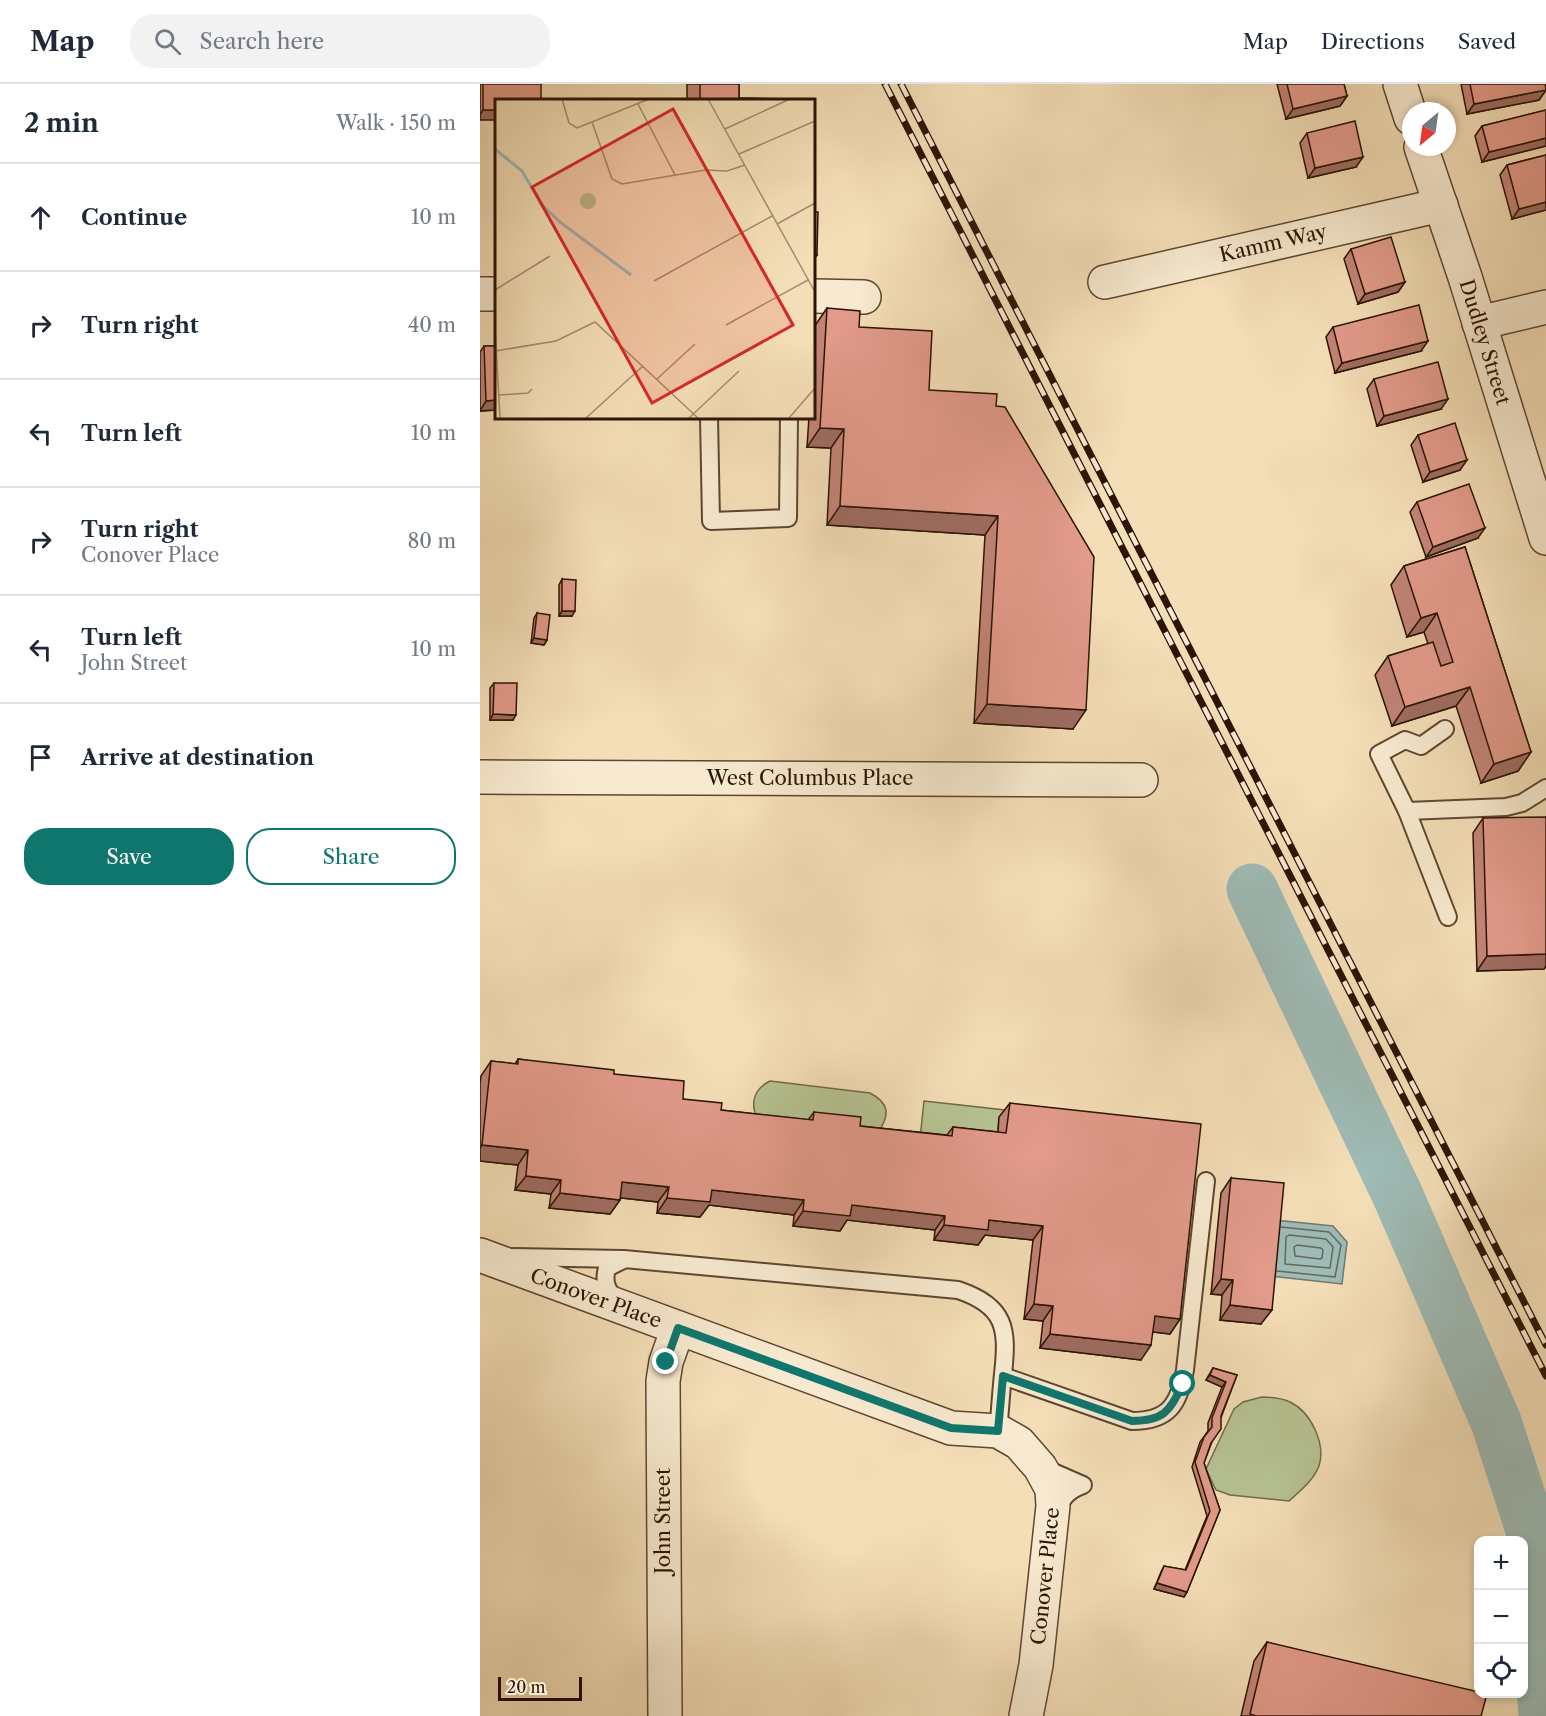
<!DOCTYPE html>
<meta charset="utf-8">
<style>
:root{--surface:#fff;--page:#f2f2f3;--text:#1f2937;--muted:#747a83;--line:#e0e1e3;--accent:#0f766e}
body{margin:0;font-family:"Libre Caslon Text",serif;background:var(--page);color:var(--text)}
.controls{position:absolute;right:18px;bottom:18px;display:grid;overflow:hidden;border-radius:12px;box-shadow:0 3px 9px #0003}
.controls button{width:54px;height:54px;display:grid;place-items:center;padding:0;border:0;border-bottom:2px solid var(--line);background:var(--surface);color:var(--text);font:30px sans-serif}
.compass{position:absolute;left:922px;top:18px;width:54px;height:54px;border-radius:50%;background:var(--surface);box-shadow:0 3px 9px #0003;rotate:209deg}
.scale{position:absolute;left:18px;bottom:15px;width:84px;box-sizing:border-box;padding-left:6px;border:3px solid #2c1303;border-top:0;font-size:16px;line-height:21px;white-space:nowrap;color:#2c1303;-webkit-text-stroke:4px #f8ead0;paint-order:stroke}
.stop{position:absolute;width:18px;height:18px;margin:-14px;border:4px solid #0f766e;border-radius:50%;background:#fff}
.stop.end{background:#0f766e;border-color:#fff;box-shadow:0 2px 6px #0008}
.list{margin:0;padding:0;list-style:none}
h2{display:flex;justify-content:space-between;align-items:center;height:78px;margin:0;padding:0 24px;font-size:26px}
h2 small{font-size:20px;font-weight:400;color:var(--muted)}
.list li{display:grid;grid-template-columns:39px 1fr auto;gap:18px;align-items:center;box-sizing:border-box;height:108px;padding:0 24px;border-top:2px solid var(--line)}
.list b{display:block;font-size:22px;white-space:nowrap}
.list p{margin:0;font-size:20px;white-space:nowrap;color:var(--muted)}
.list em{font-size:20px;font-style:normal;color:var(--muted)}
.actions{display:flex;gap:12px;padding:18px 24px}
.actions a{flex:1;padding:14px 0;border:2px solid var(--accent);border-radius:24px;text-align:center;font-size:21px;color:var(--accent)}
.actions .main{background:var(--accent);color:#fff}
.icon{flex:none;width:33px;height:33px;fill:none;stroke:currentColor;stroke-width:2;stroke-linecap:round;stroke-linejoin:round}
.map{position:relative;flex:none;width:1066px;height:1632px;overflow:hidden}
header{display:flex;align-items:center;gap:36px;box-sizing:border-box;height:84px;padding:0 30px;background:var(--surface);border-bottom:2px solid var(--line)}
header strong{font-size:28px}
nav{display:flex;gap:33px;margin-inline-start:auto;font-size:21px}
.search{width:420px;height:54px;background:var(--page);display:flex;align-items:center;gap:15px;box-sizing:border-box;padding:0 21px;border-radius:24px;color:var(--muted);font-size:22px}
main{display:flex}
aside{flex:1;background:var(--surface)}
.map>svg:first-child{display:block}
.green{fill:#b6c292;stroke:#716a4a;stroke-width:1.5}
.water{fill:#9ebbb6;stroke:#70786e;stroke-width:1.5}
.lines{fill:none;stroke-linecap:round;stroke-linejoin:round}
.shore{stroke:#65675c;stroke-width:1.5}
.river{stroke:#9ebbb6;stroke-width:51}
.service-casing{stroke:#5e4630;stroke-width:20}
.minor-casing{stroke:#5e4630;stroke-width:36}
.service{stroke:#f8ead0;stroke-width:16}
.minor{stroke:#f8ead0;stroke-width:33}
.rail-casing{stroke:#2c1303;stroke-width:7}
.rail{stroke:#f8ead0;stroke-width:4.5;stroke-dasharray:14;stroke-linecap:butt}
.wall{fill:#c28477;stroke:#2c1303;stroke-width:1.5}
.shaded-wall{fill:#9e6c61;stroke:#2c1303;stroke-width:1.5}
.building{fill:#e29a8a;stroke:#2c1303;stroke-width:1.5}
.route{stroke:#0f766e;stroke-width:8}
.labels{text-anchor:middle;stroke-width:5;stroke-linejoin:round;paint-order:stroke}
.street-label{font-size:20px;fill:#2c1303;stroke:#f8ead0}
.inset-river{fill:none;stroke:#9ebbb6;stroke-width:3}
.inset-road{fill:none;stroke:#a48d6f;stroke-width:1.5}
.view{fill:#d62828;fill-opacity:0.15;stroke:#d62828;stroke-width:3}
.inset-edge{fill:none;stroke:#2c1303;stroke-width:3}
</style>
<header>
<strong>Map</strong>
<div class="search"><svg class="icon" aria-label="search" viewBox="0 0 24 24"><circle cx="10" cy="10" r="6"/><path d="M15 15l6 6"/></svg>Search here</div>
<nav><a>Map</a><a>Directions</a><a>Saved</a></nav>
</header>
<main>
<aside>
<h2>2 min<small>Walk · 150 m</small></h2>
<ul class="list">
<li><svg class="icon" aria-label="ahead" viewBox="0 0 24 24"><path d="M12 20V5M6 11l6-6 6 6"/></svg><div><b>Continue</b></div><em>10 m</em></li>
<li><svg class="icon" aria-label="right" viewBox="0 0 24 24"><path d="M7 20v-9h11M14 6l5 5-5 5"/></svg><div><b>Turn right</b></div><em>40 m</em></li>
<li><svg class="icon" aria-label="left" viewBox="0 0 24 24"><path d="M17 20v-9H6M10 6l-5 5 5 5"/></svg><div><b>Turn left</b></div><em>10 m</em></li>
<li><svg class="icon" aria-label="right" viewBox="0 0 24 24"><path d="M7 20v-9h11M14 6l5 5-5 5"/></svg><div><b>Turn right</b><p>Conover Place</p></div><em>80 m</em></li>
<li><svg class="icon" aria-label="left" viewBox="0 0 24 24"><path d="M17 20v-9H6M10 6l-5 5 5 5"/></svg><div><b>Turn left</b><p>John Street</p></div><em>10 m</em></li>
<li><svg class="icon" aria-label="arrive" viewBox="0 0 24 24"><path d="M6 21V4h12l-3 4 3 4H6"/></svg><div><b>Arrive at destination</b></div></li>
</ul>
<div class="actions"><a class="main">Save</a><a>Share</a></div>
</aside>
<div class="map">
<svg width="1066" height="1632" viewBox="0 0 1066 1632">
<rect width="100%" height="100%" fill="#f4deb7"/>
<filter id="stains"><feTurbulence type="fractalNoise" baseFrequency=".00333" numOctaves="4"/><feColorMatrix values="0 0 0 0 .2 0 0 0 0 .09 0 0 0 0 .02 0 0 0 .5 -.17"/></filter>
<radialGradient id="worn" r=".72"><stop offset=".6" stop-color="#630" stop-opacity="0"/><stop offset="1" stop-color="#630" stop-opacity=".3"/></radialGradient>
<g class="green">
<path d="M290 997 390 1009C409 1019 410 1030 399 1047L277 1034C270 1019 274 1005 290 997Z"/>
<polygon points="444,1017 525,1026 524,1034 519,1034 516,1064 439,1064"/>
<path d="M782 1313C791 1313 801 1314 810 1318 831 1328 846 1360 839 1382 833 1397 820 1407 809 1417L750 1411 736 1406 726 1385 754 1325 763 1318Z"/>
</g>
<polygon class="water" points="795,1136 853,1142 867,1158 862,1200 789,1192"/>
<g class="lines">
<g class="shore">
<polygon points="809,1151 846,1155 853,1163 850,1184 805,1180 806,1153"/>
<polygon points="817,1161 841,1164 843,1166 842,1174 840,1175 815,1172 814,1163"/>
<polyline points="797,1187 855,1193 861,1161 849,1148 801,1143"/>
</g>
<g class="river">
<polyline points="772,805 918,1112 1016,1338 1066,1492"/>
<polyline points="1064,1632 1061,1586 1066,1514"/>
</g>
<defs>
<g id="service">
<polyline points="229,333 231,437 308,434 309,333"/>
<polyline points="965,645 941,662 925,656 899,670 927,727 1026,723 1042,719 1066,704"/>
<polyline points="927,727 968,833"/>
<path d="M34 1173 144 1175 478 1206C526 1222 528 1245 523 1290 521 1309 520 1328 518 1347"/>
<path d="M137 1217C127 1207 123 1198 127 1184L143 1176"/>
<path d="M523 1292 652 1337C689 1337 699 1320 705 1286L726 1097"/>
<path d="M564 1384 603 1401C589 1406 582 1413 577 1427"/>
</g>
<g id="minor">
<polyline points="920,0 931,34"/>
<polyline points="941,63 985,193 1066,454"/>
<polyline points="625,198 961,121"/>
<polyline points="0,210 16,210"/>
<polyline points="333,212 384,213"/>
<polyline points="999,239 1066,223"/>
<polyline points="0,693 661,696"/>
<polyline points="0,1171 471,1344 518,1347 539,1359 560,1383 572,1405 573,1422 556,1581 546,1632"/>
<polyline points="185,1632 183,1297 186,1278 198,1244"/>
</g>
</defs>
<use href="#service" class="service-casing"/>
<use href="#minor" class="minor-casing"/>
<use href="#service" class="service"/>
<use href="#minor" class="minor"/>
<defs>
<g id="rail">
<polyline points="405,0 1066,1292"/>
<polyline points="421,0 1066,1261"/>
</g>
</defs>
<use href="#rail" class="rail-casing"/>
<use href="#rail" class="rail"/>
</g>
<g class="wall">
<polygon points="0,0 61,0 0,36"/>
<polygon points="207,0 259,0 259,14 314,16 207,16"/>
<polygon points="797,0 864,0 867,12 860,22 806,35"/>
<polygon points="981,0 1065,0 1066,6 1059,16 987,30"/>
<polygon points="1066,26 1066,62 1002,78 995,52 1002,42"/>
<polygon points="827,49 876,83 828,94 820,59"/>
<polygon points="1066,71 1066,126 1032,135 1020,91 1027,81"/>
<polygon points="871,165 925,198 918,208 878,220 864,175"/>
<polygon points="347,224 379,243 449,306 516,322 593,645 494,639 505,451 347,441 351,364 327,363 329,333 333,333 334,243"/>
<polygon points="853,243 941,267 855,289 846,253"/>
<polygon points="4,262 16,262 16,326 0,327 0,268"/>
<polygon points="894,295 961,325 897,342 887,305"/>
<polygon points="938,351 980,386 943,398 931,361"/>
<polygon points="937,418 998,454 946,473 930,428"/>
<polygon points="985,463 1051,668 1038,687 1001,699 976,622 912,642 895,591 908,572 948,560 944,548 927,553 911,501 924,482"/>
<polygon points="82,495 92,532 79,532 79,501"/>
<polygon points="57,529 67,556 64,561 51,559 54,534"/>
<polygon points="14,599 33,636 10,636 10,604"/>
<polygon points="1003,734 1066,870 1066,882 1064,885 997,887 993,749"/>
<polygon points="38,975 134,990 203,1015 241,1026 328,1036 334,1028 380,1042 467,1051 473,1043 518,1048 519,1033 530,1019 700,1235 690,1250 673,1248 661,1276 560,1264 563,1237 544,1235 553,1156 505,1151 498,1161 454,1156 455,1146 367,1136 360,1147 313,1142 314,1131 229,1121 220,1133 177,1129 178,1118 141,1114 130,1130 69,1124 71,1110 35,1106 38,1081 0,1077 0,999 1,992 11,977 35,980"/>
<polygon points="751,1094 781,1240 740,1236 742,1211 731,1210 741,1109"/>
<polygon points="733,1284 757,1291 724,1379 740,1426 707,1508 704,1513 674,1505 681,1488 684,1482 705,1486 727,1432 712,1383 720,1358 728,1347 728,1339 742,1303 726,1296"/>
<polygon points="787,1558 1001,1632 761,1632 774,1577"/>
</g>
<g class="shaded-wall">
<polygon points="1066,6 1059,16 987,30 994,20"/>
<polygon points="867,12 860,22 806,35 813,25"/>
<polygon points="3,26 16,26 16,36 0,36 0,31"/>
<polygon points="1066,54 1066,62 1002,78 1009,68"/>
<polygon points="883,73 876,83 828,94 835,84"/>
<polygon points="1066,118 1066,126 1032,135 1039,125"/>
<polygon points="333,171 337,171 333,177"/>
<polygon points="925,198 918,208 878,220 885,210"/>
<polygon points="948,257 941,267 855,289 862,279"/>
<polygon points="968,315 961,325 897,342 904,332"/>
<polygon points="16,316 16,326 0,327 6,317"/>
<polygon points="340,344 364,345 351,364 327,363"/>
<polygon points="987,376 980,386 943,398 950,388"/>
<polygon points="360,422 518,432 505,451 347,441"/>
<polygon points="1005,444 998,454 946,473 953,463"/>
<polygon points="82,527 95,527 92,532 79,532"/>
<polygon points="957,529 944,548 927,553 941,534"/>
<polygon points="54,554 67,556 64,561 51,559"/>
<polygon points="990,603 976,622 912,642 925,623"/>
<polygon points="507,620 606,626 593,645 494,639"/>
<polygon points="13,630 36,631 33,636 10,636"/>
<polygon points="1051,668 1038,687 1001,699 1014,680"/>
<polygon points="1066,870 1066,882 1064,885 997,887 1007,872"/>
<polygon points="2,1061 48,1066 38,1081 0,1077 0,1064"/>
<polygon points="46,1092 81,1096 71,1110 35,1106"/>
<polygon points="142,1098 189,1103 178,1118 132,1113"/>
<polygon points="232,1106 324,1116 314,1131 229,1121 220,1133 177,1129 187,1114"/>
<polygon points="80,1109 140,1116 130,1130 69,1124"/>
<polygon points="372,1121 465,1132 455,1146 367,1136 360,1147 313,1142 323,1127"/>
<polygon points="509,1136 563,1142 553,1156 505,1151 498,1161 454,1156 464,1141"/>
<polygon points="741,1195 753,1196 742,1211 731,1210"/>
<polygon points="554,1220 573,1222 563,1237 544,1235"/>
<polygon points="750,1221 792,1226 781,1240 740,1236"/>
<polygon points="675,1232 700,1235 690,1250 664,1247"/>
<polygon points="570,1250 671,1261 661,1276 560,1264"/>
<polygon points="730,1291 746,1298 742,1303 726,1296"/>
<polygon points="677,1499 707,1508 704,1513 674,1505"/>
</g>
<g class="building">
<polygon points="3,0 61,0 61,16 16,16 16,26 3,26"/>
<polygon points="220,0 259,0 259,14 314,15 314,16 220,16"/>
<polygon points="807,0 864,0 867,12 813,25"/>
<polygon points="990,0 1065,0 1066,6 994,20"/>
<polygon points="1066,26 1066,54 1009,68 1002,42"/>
<polygon points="875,37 883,73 835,84 827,49"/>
<polygon points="1066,71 1066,118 1039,125 1027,81"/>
<polygon points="333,128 338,128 337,171 333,171"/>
<polygon points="911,153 925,198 885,210 871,165"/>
<polygon points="939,221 948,257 862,279 853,243"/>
<polygon points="347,224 380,227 379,243 452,247 449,306 517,310 516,322 525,323 614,473 606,626 507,620 518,432 360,422 364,345 340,344"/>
<polygon points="4,262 16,262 16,316 6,317"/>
<polygon points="958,278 968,315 904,332 894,295"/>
<polygon points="975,339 987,376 950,388 938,351"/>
<polygon points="989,400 1005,444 953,463 937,418"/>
<polygon points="985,463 1051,668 1014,680 990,603 925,623 908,572 953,558 961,582 973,578 957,529 941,534 924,482"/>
<polygon points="82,495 96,496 95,527 82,527"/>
<polygon points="57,529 70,531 67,556 54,554"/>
<polygon points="14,599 37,599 36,631 13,630"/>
<polygon points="1066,733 1066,870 1007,872 1003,734"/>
<polygon points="38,975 134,986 134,990 204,997 203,1015 242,1019 241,1026 333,1036 334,1028 381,1033 380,1042 472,1052 473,1043 526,1049 530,1019 721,1040 700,1235 675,1232 671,1261 570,1250 573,1222 554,1220 563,1142 509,1136 508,1146 464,1141 465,1132 372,1121 370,1132 323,1127 324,1116 232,1106 230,1118 187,1114 189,1103 142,1098 140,1116 80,1109 81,1096 46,1092 48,1066 2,1061 11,977 38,980"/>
<polygon points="751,1094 804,1099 792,1226 750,1221 753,1196 741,1195"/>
<polygon points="733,1284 757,1291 741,1332 741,1345 731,1359 724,1379 740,1426 707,1508 677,1499 684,1482 706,1486 730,1427 715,1378 724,1353 732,1343 732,1334 746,1298 730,1291"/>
<polygon points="787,1558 999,1608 999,1610 1007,1610 1001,1632 776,1632 770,1630"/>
</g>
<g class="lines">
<path class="route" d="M186 1278 198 1244 471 1344 518 1347 523 1292 652 1337C685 1337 689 1327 703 1300"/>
</g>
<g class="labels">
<g class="street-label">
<text transform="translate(793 159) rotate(-13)" y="7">Kamm Way</text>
<text transform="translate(1005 258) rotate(73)" y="7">Dudley Street</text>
<text x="330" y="701">West Columbus Place</text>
<text transform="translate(116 1214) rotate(20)" y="7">Conover Place</text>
<text transform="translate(183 1437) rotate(-90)" y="7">John Street</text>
<text transform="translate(565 1492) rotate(-84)" y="7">Conover Place</text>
</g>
</g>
<g transform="translate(15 15)">
<rect width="320" height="320" fill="#f4deb7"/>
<path d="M85 102a8 8 0 1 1 16 0a8 8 0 1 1-16 0Z" fill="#b6c292"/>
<path class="inset-river" d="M0 50 27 72 47 106 65 123 136 176"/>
<path class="inset-road" d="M67 0 74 24 82 29 154 0M213 0 320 193M143 5 180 76M97 23 117 80 127 85 211 71 232 72 250 66M230 30 295 0M244 55 320 22M282 125 320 104M159 182 277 117M0 191 55 157M231 226 313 181M0 229 5 319M0 252 61 242 100 223 203 319M162 280 200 245M4 296 33 294 37 290M91 319 148 267M194 319 244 272M294 319 320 289"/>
<path class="view" d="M178 10 298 226 157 304 37 88Z"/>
<rect width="320" height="320" class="inset-edge"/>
</g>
<rect width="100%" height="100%" filter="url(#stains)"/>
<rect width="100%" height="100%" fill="url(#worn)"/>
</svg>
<div class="controls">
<button>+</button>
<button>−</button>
<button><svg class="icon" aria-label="locate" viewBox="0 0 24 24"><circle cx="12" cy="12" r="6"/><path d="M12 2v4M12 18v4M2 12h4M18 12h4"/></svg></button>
</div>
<svg class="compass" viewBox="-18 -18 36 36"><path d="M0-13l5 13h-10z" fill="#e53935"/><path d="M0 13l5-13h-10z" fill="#747a83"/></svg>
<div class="scale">20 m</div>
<div class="stop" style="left:703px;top:1300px"></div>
<div class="stop end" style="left:186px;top:1278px"></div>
</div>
</main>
